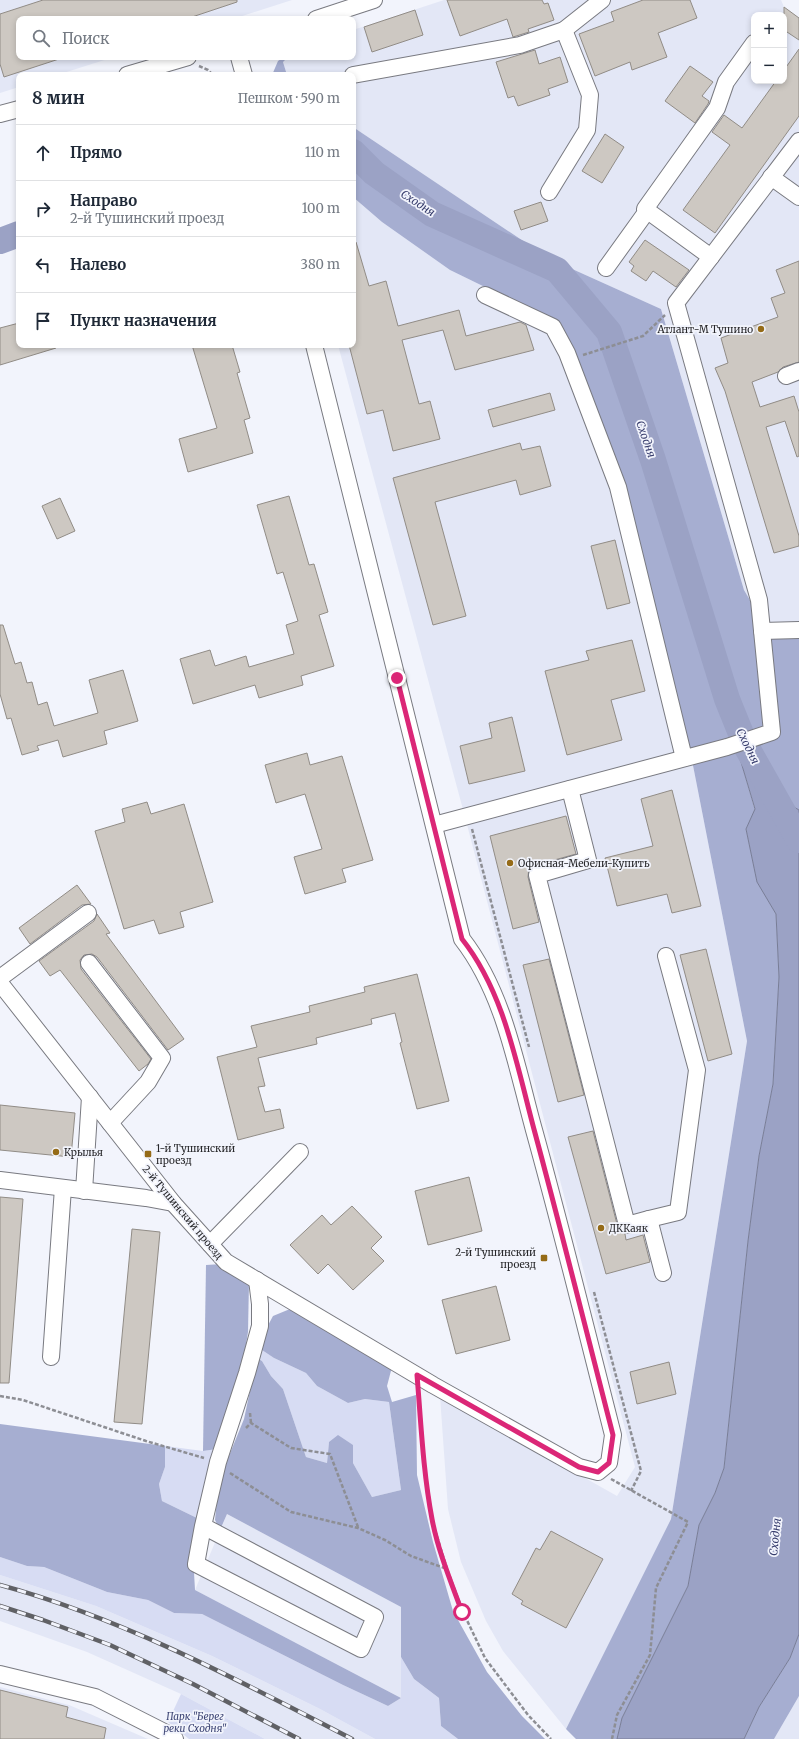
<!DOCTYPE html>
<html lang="ru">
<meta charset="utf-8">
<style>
:root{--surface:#fff;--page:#f2f2f3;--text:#1f2937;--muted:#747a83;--line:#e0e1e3}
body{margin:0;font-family:Merriweather,serif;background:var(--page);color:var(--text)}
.controls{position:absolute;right:12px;top:12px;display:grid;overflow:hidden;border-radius:8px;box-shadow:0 2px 6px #0003}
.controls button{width:36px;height:36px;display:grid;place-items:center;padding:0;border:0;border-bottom:1px solid var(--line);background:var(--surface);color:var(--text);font:20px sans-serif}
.stop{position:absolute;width:12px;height:12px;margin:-9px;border:3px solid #db2777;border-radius:50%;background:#fff}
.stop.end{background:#db2777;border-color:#fff;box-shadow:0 1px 4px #0008}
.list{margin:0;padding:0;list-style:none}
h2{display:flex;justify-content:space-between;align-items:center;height:52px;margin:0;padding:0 16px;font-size:17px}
h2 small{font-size:13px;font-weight:400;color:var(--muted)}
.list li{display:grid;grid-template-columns:26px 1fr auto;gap:12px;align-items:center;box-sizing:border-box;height:56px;padding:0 16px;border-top:1px solid var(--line)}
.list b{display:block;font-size:15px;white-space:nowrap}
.list p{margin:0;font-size:13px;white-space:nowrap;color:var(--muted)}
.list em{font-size:13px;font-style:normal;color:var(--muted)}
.icon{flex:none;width:22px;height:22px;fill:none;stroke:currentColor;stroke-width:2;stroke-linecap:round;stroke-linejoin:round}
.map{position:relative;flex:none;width:799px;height:1739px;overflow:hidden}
.search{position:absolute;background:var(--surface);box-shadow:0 2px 6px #0003;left:16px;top:16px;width:340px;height:44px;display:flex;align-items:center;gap:10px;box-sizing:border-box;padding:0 14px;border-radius:8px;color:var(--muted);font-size:15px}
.panel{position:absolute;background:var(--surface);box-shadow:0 2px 6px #0003;left:16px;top:72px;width:340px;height:276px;border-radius:8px}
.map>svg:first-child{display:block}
.built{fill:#e3e7f6;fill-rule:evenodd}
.green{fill:#d7dcf3}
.forest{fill:#a6aed1}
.water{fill:#9ba2c5;stroke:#787d96}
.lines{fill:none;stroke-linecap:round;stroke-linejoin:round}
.river{stroke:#9ba2c5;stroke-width:26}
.building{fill:#cdc8c2;stroke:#918c86}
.minor-casing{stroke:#797a81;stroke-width:18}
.path{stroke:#8d8e94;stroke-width:2.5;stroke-dasharray:4 2;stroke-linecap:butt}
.minor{stroke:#fff;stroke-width:16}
.rail-casing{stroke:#606165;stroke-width:4.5}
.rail{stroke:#f2f4fc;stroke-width:3;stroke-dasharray:9;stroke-linecap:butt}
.route{stroke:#db2777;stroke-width:5}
.poi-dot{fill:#956b17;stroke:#f2f4fc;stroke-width:1.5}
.labels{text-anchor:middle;stroke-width:3.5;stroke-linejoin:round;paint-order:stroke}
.poi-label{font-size:10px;fill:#27272a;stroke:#f2f4fc;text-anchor:start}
.street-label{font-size:10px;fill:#27272a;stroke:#f2f4fc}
.park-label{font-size:10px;font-style:italic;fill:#3b4373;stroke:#f2f4fc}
.water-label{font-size:11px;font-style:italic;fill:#363c6c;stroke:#f2f4fc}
</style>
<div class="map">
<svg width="799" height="1739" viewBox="0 0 799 1739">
<rect width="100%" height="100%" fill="#f2f4fc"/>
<g class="built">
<polygon points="0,0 292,0 233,19 19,19 19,57 114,57 57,75 19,75 19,87 0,93"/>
<path d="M444 0H781L784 7 799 18V637L773 639 744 590 661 309 550 259 356 129H353V75H287L283 62 288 57H353V30ZM754 15H784V81H754Z"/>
<polygon points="353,197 382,222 450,270 561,324 625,483 689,745 747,1041 671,1519 566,1729 503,1651 486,1621 461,1562 448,1509 440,1396 617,1496 635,1467 465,817 338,345 353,345"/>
<polygon points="227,1514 401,1607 401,1698 195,1590"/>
<polygon points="0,1575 96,1606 212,1656 320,1709 375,1739 265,1739 181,1694 87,1652 0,1621"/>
<polygon points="0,1687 69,1705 148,1739 0,1739"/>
<polygon points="799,1696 799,1739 774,1739"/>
</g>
<g class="green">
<polygon points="259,1348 274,1358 306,1373 317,1386 348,1403 365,1399 389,1402 401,1490 372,1497 353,1463 353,1445 329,1442 327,1463 306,1457 283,1389 271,1376 262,1361 257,1358"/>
<polygon points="165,1446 203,1451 217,1449 199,1519 162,1501 159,1484 165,1467"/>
<polygon points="0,1557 27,1566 44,1567 107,1592 148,1600 174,1613 202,1614 343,1685 388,1706 401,1698 401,1657 414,1679 439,1698 441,1726 458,1739 375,1739 320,1709 212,1656 96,1606 0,1575"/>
<polygon points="181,1694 265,1739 189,1739 168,1722"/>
</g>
<g class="forest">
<polygon points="284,57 288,57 283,62 287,75 272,75 278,61"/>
<polygon points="353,129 356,129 550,259 661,309 744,590 773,639 799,637 799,810 782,800 741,762 755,810 746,829 757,881 776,914 779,977 773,1084 759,1156 748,1241 724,1468 715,1493 699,1525 688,1586 622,1718 617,1739 576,1739 566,1729 671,1519 747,1041 689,745 625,483 561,324 450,270 382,222 353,197"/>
<polygon points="222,1264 249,1281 248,1332 241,1376 217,1449 203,1451 206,1265"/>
<polygon points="290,1309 392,1367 387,1386 392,1402 416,1395 417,1475 433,1542 453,1611 487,1672 522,1716 545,1739 458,1739 441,1726 439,1698 414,1679 401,1657 401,1607 227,1514 220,1530 215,1520 218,1489 222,1473 244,1419 257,1358 262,1361 271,1376 283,1389 306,1457 327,1463 329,1442 338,1435 353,1445 353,1463 372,1497 401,1490 389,1402 365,1399 348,1403 317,1386 306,1373 274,1358 259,1348 265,1331 273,1316"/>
<polygon points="0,1424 165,1446 165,1467 159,1484 162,1501 199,1519 193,1555 195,1590 401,1698 388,1706 343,1685 202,1614 174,1613 148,1600 107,1592 44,1567 27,1566 0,1557"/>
<polygon points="799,1634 799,1696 774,1739 744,1739 759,1707 790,1658"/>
</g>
<polygon class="water" points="762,752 782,800 799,810 799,1634 790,1658 759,1707 744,1739 617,1739 622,1718 688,1586 699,1525 715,1493 724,1468 748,1241 759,1156 773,1084 779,977 776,914 757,882 746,829 755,809 741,762"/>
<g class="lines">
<g class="river">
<polyline points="353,152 374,173 432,214 557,270 609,332 653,460 727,699 746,746 799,840"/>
<polyline points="0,241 19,234"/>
</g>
</g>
<g class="building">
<polygon points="43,0 237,0 237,2 186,19 19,19 19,57 59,57 59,59 4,77 0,64 0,14"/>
<polygon points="447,0 542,0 544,4 548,3 554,20 528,29 529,32 513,37 507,19 460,36"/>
<polygon points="643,0 690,0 697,18 658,33 667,57 632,70 630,62 595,76 579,34 614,21 611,12"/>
<polygon points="784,7 799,18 799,40 784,30"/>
<polygon points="415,10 423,35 372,52 364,27"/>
<polygon points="799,49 799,116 715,233 683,210 730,145 712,132 724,115 742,128 776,81 784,81 784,70"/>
<polygon points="535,50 539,64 560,57 568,82 548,89 550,95 518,106 514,96 508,98 496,62"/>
<polygon points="690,66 713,82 702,96 709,101 708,104 695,123 665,101"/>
<polygon points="605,134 624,147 602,183 582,171"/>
<polygon points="541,202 548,221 521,230 514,211"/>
<polygon points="645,240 689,270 676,287 653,271 646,281 631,271 634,266 629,262"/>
<polygon points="356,242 369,286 386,281 398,326 459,310 466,336 520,322 526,325 534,350 455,370 443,330 402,340 419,404 430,401 440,439 393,451 383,410 367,414 349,345 353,345 353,243"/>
<polygon points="799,261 799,362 783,367 778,372 752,382 760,407 794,396 799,412 799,456 797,457 785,421 766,427 799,536 799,546 774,553 725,391 715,368 728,363 721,338 778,317 771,298 785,293 776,270"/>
<polygon points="19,323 19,345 56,345 56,348 0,365 0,328"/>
<polygon points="192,345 232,345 240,372 237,373 250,418 244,420 253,453 188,472 179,439 217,428"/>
<polygon points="550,393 555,410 493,427 488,410"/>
<polygon points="520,443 522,450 540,446 551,486 520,495 516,480 435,502 466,616 433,625 393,478"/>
<polygon points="289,496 309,565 314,564 328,612 319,615 334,666 301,676 303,685 259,698 255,685 193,704 180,659 210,650 215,666 246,656 249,667 294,654 286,625 298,621 283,572 277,574 257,505"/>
<polygon points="60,498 75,531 57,539 42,506"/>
<polygon points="615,540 630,603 607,609 591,546"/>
<polygon points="0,625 3,625 15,664 21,662 27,683 32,682 38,705 47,702 54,726 98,713 89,680 123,670 138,721 104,731 107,744 63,757 58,740 37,746 39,750 22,755 11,718 7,719 0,694"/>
<polygon points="632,640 645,691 611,700 622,740 567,755 545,671 589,660 586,651"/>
<polygon points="512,717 525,771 469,784 460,746 492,738 489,723"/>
<polygon points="307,753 310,765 342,756 373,860 342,869 346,882 305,894 294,857 322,849 305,794 276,803 265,765"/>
<polygon points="672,790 701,906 672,913 667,894 617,906 605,858 653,846 641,799"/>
<polygon points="147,802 151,814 184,804 213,902 180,912 184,927 159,934 154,920 124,929 95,831 125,822 122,809"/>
<polygon points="566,816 576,854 529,867 528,877 539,922 513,929 490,836"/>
<polygon points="77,885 91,904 82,905 30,944 19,928"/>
<polygon points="97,914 110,933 106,934 184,1039 168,1050 97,957 92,954 84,955 80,960 81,969 151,1059 148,1064 139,1071 60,970 50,976 39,961 94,921"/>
<polygon points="706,949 732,1054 708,1061 680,955"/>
<polygon points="549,959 584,1095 558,1102 523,965"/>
<polygon points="417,974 449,1101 417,1109 400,1043 402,1042 395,1013 371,1019 372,1024 316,1038 317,1044 258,1058 265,1086 258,1087 265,1112 280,1109 284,1128 238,1140 217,1057 257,1047 251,1026 310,1012 309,1006 365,992 364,987"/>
<polygon points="0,1105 75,1113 71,1157 0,1150"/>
<polygon points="593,1131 618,1228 621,1232 625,1234 626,1240 643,1235 650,1262 606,1274 568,1137"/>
<polygon points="469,1177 482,1231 428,1245 415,1191"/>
<polygon points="0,1197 23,1199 9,1383 0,1383"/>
<polygon points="352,1206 382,1237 371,1248 384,1261 353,1290 328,1264 318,1274 290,1245 322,1215 331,1225"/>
<polygon points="132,1229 160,1232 142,1424 114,1422"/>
<polygon points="496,1286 510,1340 456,1354 442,1300"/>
<polygon points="669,1362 676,1394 637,1404 630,1372"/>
<polygon points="551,1531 603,1559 566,1628 521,1604 523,1601 512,1594 536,1548 540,1550"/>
<polygon points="0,1690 68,1707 66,1717 106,1728 104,1739 0,1739"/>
</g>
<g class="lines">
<defs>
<g id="minor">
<polyline points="316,19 374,0"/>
<polyline points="239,57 244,75"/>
<polyline points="127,75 188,57"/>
<polyline points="353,75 520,45 564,30 602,0"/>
<polyline points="0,114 19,109"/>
<polyline points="771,177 799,197"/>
<polyline points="549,192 587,130 590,95 564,30"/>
<polyline points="711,257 645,209 717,108 726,82 754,43"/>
<polyline points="606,268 647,211"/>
<polyline points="485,295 553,327 567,353 618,487 684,758"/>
<polyline points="786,376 799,371"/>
<polyline points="762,631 799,630"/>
<polyline points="570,789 588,860 537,875 627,1225 649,1219 663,1273"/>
<polyline points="434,825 727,747 772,732 759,600 676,303 799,141"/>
<polyline points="89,963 162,1058 148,1082 110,1123"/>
<polyline points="0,978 88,913"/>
<path d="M0 983 173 1203 226 1262 433 1385 579 1467 598 1472 609 1463 613 1435C587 1333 562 1231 534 1130 516 1065 504 993 462 939L314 345"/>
<polyline points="0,1180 146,1198 173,1203"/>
<polyline points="84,1191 90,1097"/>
<polyline points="649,1219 678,1212 697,1070 666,956"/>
<polyline points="210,1244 300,1152"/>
<polyline points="51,1357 63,1188"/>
<polyline points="203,1526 375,1617 361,1649 196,1564 203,1526 218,1462 247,1373 260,1326 260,1304 257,1280"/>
<polyline points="0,1674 95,1697 168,1734 175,1739"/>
</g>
</defs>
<use href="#minor" class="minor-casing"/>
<g class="path">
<polyline points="199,66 208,70 213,75"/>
<polyline points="583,355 643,336 665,315"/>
<polyline points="472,829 529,1047"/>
<polyline points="594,1292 641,1471 631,1491"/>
<polyline points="419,1394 424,1460 432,1520 447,1569 463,1612 485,1658 528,1715 551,1739"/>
<polyline points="0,1396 23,1400 146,1441 204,1458"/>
<polyline points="250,1413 251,1423"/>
<polyline points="246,1428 251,1423 291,1448 330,1454 358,1527"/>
<polyline points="230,1473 291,1512 358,1528 385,1540 411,1556 447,1569"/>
<polyline points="611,1479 688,1522 656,1588 650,1655 617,1715 612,1739"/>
</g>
<use href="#minor" class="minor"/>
<defs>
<g id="rail">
<path d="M0 1585C122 1618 240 1681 352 1739"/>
<polyline points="0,1606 43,1620 110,1645 193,1684 299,1739"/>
</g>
</defs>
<use href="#rail" class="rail-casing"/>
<use href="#rail" class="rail"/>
</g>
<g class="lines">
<path class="route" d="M397 678 462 939C505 993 517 1067 535 1133 562 1233 587 1334 613 1435L609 1463 598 1472 579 1467 417 1375C421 1423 423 1471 432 1519 438 1551 451 1582 462 1612"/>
</g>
<g class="poi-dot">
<circle cx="761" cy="329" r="4"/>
<circle cx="510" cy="863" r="4"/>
<circle cx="56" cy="1152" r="4"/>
<rect x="144" y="1150" width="8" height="8" rx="2"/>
<circle cx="601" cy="1228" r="4"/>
<rect x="540" y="1254" width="8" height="8" rx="2"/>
</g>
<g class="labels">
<g class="poi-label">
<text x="753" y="333" text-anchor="end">Атлант-М Тушино</text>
<text x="518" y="867">Офисная-Мебели-Купить</text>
<text x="156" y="1152">1-й Тушинский<tspan x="156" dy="12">проезд</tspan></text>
<text x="64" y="1156">Крылья</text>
<text x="609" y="1232">ДККаяк</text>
<text x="536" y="1256" text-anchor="end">2-й Тушинский<tspan x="536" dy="12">проезд</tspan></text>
</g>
<g class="street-label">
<text transform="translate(183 1212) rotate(50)" y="4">2-й Тушинский проезд</text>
</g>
<g class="park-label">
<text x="195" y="1720">Парк "Берег<tspan x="195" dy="12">реки Сходня"</tspan></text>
</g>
<g class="water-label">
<text transform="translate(418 203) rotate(33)" y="4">Сходня</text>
<text transform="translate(646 439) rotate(71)" y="4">Сходня</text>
<text transform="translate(748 746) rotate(64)" y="4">Сходня</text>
<text transform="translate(775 1537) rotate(-84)" y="4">Сходня</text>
</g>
</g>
</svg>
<div class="controls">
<button>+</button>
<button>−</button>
</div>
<div class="stop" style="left:462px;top:1612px"></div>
<div class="stop end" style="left:397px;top:678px"></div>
<div class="search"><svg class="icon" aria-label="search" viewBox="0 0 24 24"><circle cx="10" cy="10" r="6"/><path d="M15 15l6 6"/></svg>Поиск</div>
<section class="panel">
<h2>8 мин<small>Пешком · 590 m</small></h2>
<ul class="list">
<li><svg class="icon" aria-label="ahead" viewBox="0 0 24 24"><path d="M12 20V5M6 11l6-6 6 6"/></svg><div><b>Прямо</b></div><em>110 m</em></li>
<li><svg class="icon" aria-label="right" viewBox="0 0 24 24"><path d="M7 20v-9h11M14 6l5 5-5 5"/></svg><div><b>Направо</b><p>2-й Тушинский проезд</p></div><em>100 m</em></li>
<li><svg class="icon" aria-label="left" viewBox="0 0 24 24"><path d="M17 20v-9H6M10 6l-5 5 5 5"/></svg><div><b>Налево</b></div><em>380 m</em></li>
<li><svg class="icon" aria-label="arrive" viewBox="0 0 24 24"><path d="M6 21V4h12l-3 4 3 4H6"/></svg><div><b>Пункт назначения</b></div></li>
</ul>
</section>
</div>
